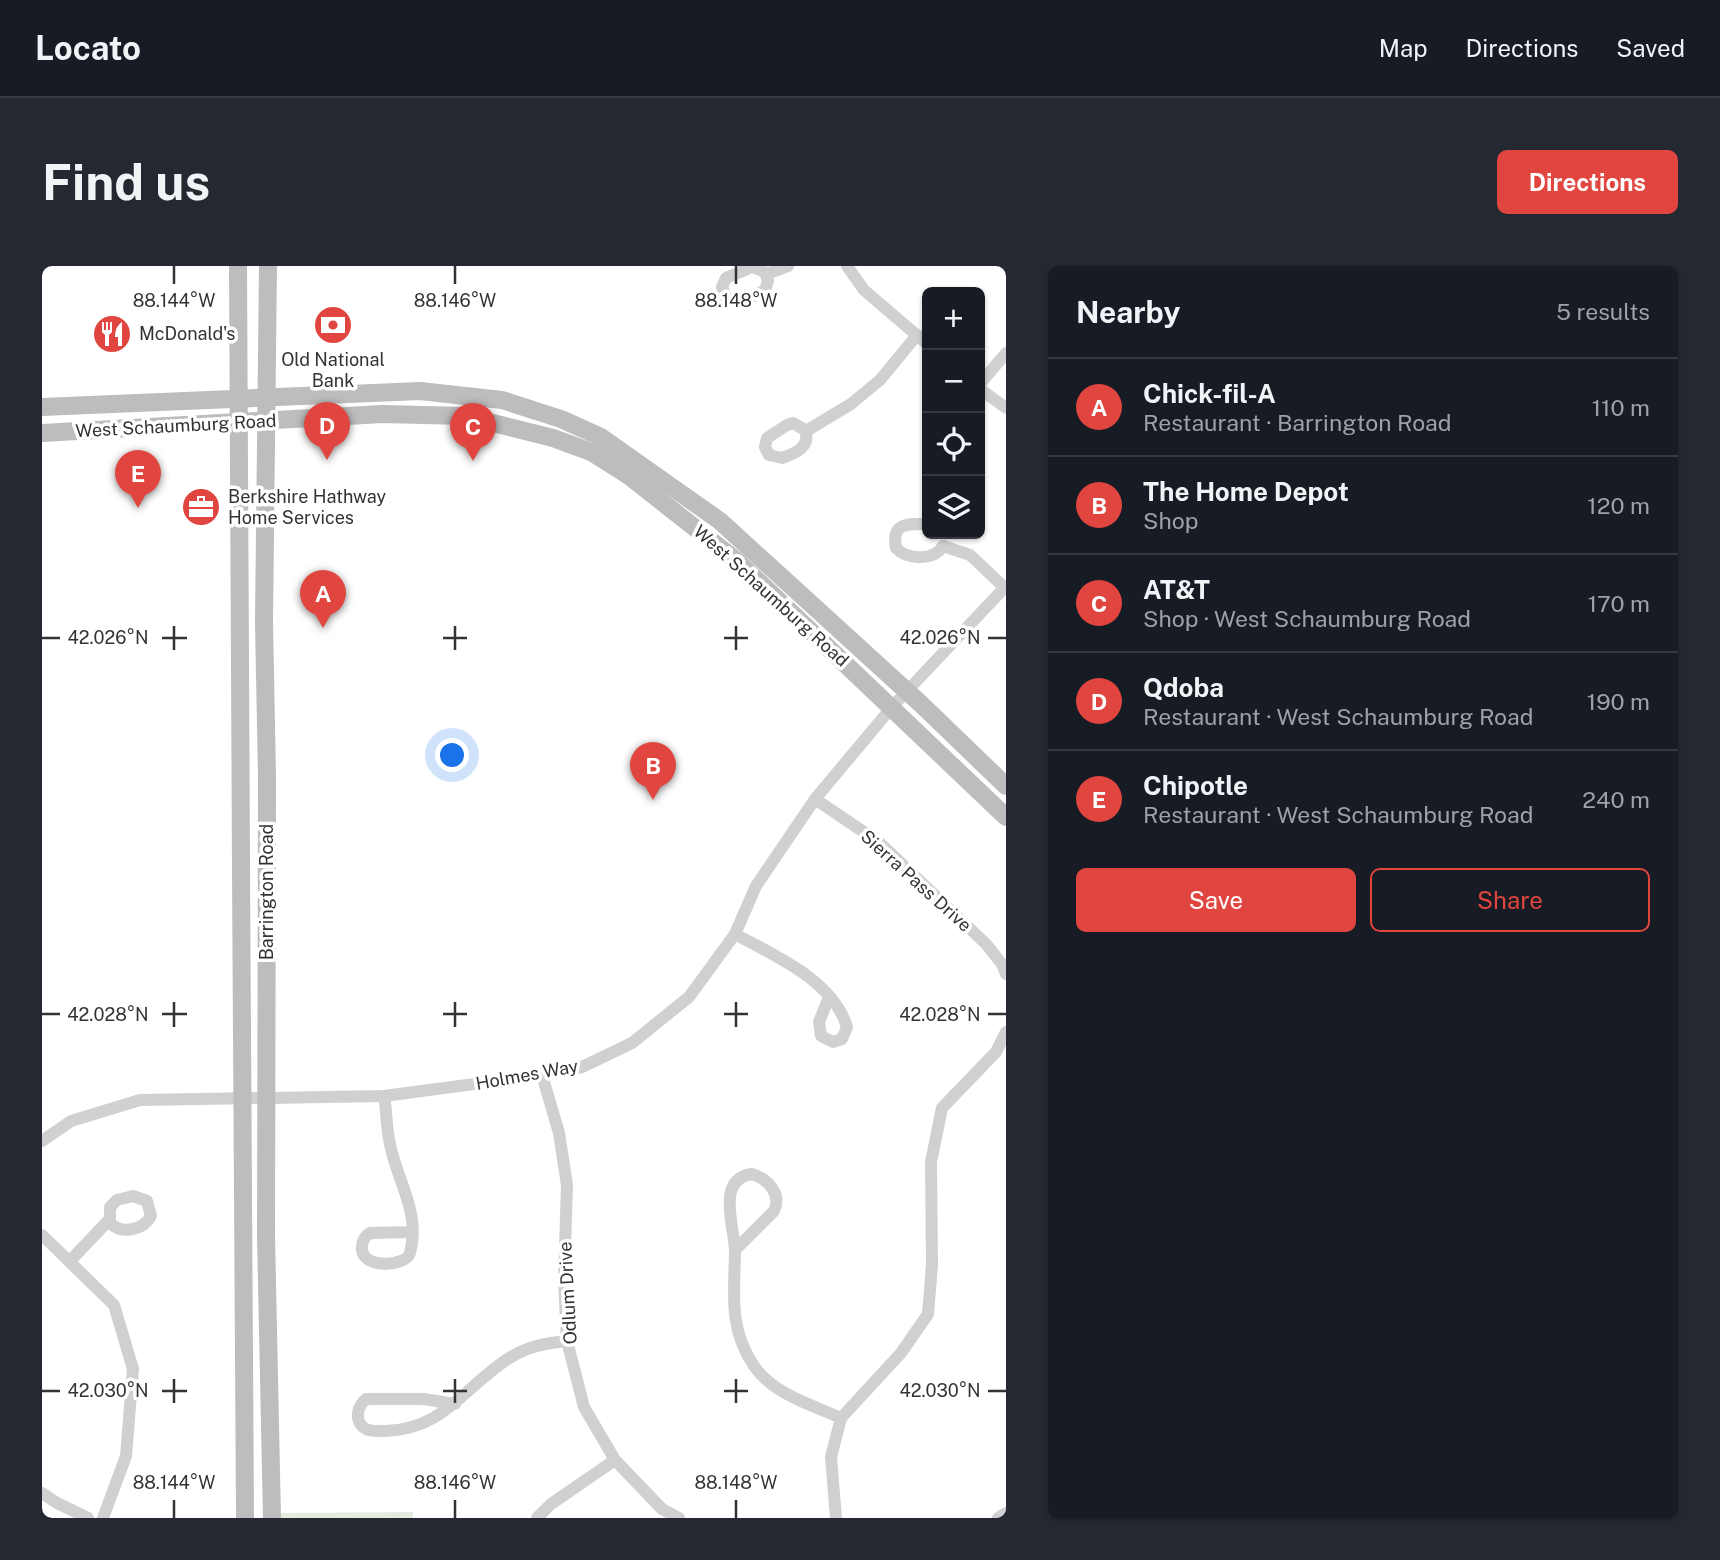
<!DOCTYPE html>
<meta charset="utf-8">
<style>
:root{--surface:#171b24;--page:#242831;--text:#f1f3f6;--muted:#9ea1a6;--line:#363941;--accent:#e0463f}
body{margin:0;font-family:"Public Sans",sans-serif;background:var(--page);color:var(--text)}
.controls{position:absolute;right:21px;top:21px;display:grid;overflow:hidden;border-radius:10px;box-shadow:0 2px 5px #0004}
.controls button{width:63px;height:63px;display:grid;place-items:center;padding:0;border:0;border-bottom:2px solid var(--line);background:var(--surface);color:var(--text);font:35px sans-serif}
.you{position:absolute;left:411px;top:490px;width:24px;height:24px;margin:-18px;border:5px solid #fff;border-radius:50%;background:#1a73e8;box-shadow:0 0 0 10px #1a73e833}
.badge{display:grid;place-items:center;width:46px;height:46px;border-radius:50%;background:var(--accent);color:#fff;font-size:23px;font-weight:700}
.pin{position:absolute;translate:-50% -58px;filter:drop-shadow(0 2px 4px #0008)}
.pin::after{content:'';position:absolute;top:37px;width:24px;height:21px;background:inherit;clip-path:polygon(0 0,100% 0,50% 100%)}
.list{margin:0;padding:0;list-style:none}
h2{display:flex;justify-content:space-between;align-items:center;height:91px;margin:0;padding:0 28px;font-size:30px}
h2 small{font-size:23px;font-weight:400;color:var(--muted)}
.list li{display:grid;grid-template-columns:46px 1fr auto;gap:21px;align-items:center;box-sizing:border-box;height:98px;padding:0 28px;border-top:2px solid var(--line)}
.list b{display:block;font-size:26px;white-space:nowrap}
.list p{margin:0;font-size:23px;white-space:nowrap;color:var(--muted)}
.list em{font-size:23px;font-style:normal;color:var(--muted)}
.actions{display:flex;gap:14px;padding:21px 28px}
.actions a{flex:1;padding:16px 0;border:2px solid var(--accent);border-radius:10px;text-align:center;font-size:24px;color:var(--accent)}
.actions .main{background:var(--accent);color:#fff}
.icon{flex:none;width:38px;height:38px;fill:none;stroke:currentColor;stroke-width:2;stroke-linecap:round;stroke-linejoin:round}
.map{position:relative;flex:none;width:964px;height:1252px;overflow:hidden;border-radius:10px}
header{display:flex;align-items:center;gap:42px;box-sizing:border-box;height:98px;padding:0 35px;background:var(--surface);border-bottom:2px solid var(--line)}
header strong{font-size:33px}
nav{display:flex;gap:38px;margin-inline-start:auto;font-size:24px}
.intro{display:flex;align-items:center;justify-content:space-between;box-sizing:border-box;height:168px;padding:0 42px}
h1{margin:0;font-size:49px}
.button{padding:18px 32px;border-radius:10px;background:var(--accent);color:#fff;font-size:24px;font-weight:700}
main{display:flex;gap:42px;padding:0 42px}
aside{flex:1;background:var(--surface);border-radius:10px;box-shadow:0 2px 5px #0004}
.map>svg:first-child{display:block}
.green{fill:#e4ebdf}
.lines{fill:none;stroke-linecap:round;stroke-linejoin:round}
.street{stroke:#d0d0d0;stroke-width:12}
.secondary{stroke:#bdbdbd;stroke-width:18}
.ticks{fill:none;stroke:#333;stroke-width:2.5}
.labels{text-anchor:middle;stroke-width:7;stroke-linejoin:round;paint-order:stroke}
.poi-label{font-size:18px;fill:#333;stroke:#fff;text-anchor:start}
.street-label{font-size:18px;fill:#333;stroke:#fff}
.ticks-label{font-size:18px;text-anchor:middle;fill:#333;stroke:#fff;stroke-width:7;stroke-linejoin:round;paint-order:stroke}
</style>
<header>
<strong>Locato</strong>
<nav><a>Map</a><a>Directions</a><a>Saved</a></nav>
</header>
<div class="intro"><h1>Find us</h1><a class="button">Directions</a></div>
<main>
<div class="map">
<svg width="964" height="1252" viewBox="0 0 964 1252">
<rect width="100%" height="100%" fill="#fff"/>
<polygon class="green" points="371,1246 371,1252 232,1252 232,1247"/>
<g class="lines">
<g class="street">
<polyline points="805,0 822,24 885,78"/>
<polygon points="710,1 723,6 726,15 723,24 699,37 685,34 680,21 684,12"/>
<polyline points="724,8 746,0"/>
<polyline points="938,118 964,87"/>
<polyline points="938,123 964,142"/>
<path d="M751 157 763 164C769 181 754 187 740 192L727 189 723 181 725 172 745 159Z"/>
<polyline points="764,165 809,138 838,114 875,69"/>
<path d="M885 258C866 258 849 256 854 282 865 294 892 295 901 280"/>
<polyline points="901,280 928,289 964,323"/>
<polyline points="773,533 838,577 944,678 960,698 964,708"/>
<path d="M693 668C733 690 791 714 805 761L800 773 791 776 779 770 777 756 787 731"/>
<polyline points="500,809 517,867 525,919 522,1013 525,1075 542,1141 573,1194 620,1243 637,1252"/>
<path d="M342 830C345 846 344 862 348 878 355 915 379 947 368 987 364 1001 317 1004 320 980 321 973 323 970 328 967L370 966"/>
<polyline points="0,875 29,855 98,834 342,830 500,809 540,801 590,777 647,731 693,668 714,620 773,533 850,441 964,320"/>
<path d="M91 930 105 935 109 950C101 964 80 969 68 957V941L75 934Z"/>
<polyline points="0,969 72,1039 91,1103 84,1190 61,1252"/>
<path d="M693 984 732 945C740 928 726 913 710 908 672 913 694 965 693 987 692 1030 687 1063 712 1100 731 1128 770 1139 799 1152"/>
<polyline points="28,995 67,954"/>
<path d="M413 1138 382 1133H324C316 1140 312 1152 321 1161 327 1166 334 1165 342 1165 403 1164 423 1119 469 1091 487 1080 505 1077 525 1075"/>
<polyline points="0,1227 15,1237 46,1252"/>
<polyline points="495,1252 509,1238 573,1194"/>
<polyline points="794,1252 789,1191 799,1152 859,1087 886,1048 890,999 889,896 900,842 954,786 964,766"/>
<polyline points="956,1252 964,1247"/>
</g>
<g class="secondary">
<path d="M196 0C195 417 203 835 203 1252"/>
<polyline points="226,0 222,356 225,511 224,970 230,1252"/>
<polyline points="0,141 378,125 460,134 519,153 559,171 678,255 880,439 964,520"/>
<polyline points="0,167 340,148 423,150 511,172 549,186 587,210 695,295 964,551"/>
</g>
</g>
<path class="ticks" d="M132 0V18M413 0V18M694 0V18M132 360V384M413 360V384M694 360V384M0 372H18M120 372H145M401 372H425M682 372H706M946 372H964M132 736V761M413 736V761M694 736V761M0 748H18M120 748H145M401 748H425M682 748H706M946 748H964M132 1113V1137M413 1113V1137M694 1113V1137M0 1125H18M120 1125H145M401 1125H425M682 1125H706M946 1125H964M132 1234V1252M413 1234V1252M694 1234V1252"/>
<defs>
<symbol id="bank-disc" viewBox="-11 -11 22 22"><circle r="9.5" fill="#e0463f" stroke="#fff"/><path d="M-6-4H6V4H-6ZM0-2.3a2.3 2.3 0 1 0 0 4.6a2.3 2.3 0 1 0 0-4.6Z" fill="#fff"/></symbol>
<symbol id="restaurant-disc" viewBox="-11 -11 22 22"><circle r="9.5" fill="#e0463f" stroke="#fff"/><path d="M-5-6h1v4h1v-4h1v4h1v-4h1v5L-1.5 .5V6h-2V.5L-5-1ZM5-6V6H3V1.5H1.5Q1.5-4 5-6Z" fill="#fff"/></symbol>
<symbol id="office-disc" viewBox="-11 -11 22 22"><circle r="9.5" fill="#e0463f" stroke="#fff"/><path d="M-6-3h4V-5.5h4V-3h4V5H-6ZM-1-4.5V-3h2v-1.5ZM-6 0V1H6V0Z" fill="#fff"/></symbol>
</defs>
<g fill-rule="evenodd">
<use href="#bank-disc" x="269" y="37" width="44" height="44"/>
<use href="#restaurant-disc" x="48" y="46" width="44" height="44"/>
<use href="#office-disc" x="137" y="219" width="44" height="44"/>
</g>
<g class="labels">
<g class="poi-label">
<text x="97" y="74">McDonald's</text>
<text x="291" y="100" text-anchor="middle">Old National<tspan x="291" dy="21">Bank</tspan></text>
<text x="186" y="237">Berkshire Hathway<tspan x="186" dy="21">Home Services</tspan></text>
</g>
<g class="street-label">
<text transform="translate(134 160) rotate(-3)" y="6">West Schaumburg Road</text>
<text transform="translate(729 330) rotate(42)" y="6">West Schaumburg Road</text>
<text transform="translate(874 615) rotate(42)" y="6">Sierra Pass Drive</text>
<text transform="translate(225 626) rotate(-90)" y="6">Barrington Road</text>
<text transform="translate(485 809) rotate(-10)" y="6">Holmes Way</text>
<text transform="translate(526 1027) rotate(-93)" y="6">Odlum Drive</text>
</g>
</g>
<g class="ticks-label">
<text x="132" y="41">88.144°W</text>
<text x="413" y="41">88.146°W</text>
<text x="694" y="41">88.148°W</text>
<text x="898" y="378">42.026°N</text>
<text x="66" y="378">42.026°N</text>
<text x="898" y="755">42.028°N</text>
<text x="66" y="755">42.028°N</text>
<text x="66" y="1131">42.030°N</text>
<text x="898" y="1131">42.030°N</text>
<text x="132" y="1223">88.144°W</text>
<text x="413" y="1223">88.146°W</text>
<text x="694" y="1223">88.148°W</text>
</g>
</svg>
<div class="controls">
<button>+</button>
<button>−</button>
<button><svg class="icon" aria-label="locate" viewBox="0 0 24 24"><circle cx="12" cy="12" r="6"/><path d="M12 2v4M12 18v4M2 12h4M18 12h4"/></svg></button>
<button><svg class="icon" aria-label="layers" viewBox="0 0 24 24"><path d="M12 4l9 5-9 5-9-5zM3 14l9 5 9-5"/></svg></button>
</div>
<div class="you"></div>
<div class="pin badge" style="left:281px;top:362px">A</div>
<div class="pin badge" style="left:611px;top:534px">B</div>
<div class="pin badge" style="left:431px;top:195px">C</div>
<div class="pin badge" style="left:285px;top:194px">D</div>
<div class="pin badge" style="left:96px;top:242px">E</div>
</div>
<aside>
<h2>Nearby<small>5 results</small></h2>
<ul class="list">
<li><span class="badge">A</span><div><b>Chick-fil-A</b><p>Restaurant · Barrington Road</p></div><em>110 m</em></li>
<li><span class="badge">B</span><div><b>The Home Depot</b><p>Shop</p></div><em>120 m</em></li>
<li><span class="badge">C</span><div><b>AT&amp;T</b><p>Shop · West Schaumburg Road</p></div><em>170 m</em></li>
<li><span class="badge">D</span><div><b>Qdoba</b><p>Restaurant · West Schaumburg Road</p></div><em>190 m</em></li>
<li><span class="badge">E</span><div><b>Chipotle</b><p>Restaurant · West Schaumburg Road</p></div><em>240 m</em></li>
</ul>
<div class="actions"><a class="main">Save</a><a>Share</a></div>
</aside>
</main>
